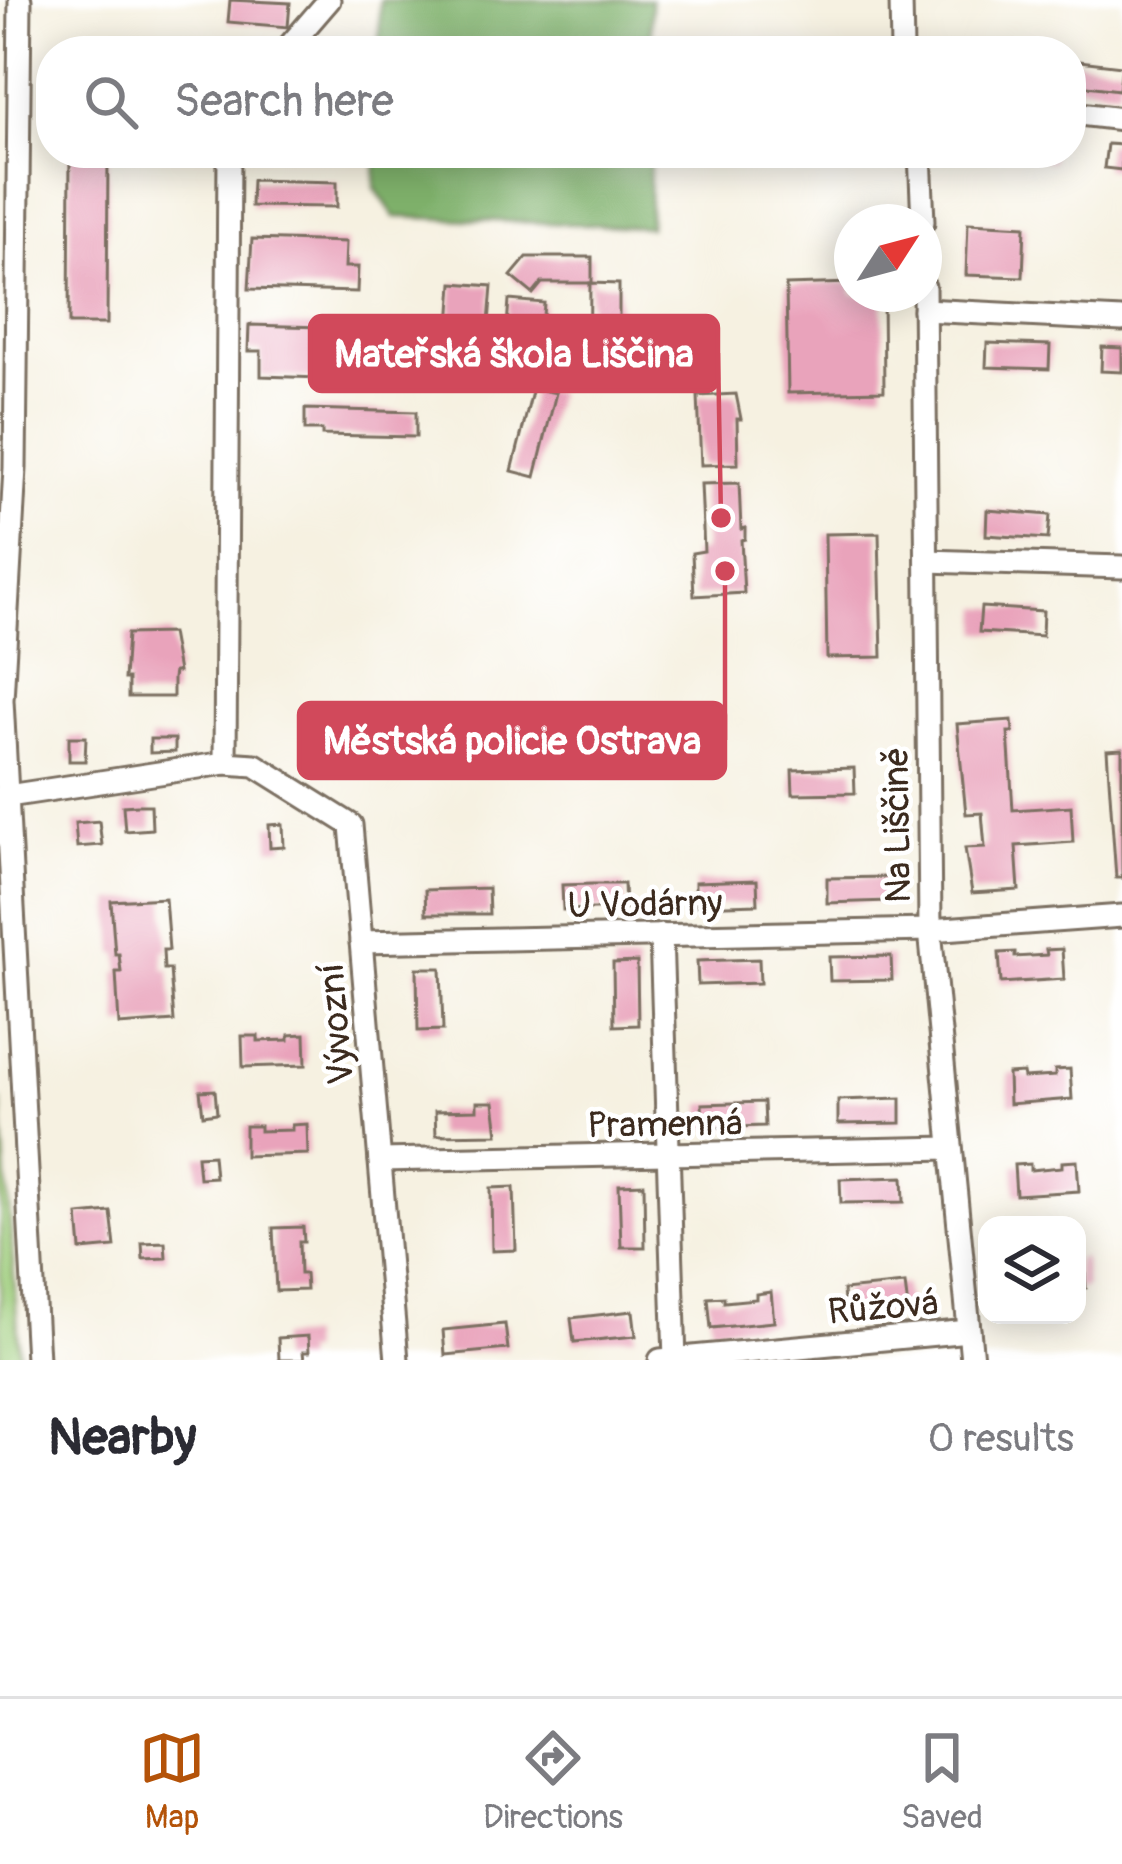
<!DOCTYPE html>
<meta charset="utf-8">
<style>
:root{--surface:#fff;--page:#f7f7f7;--text:#2b2b33;--muted:#7c7c81;--line:#e1e1e2;--accent:#b45309}
body{margin:0;font-family:Pangolin,sans-serif;background:var(--page);color:var(--text)}
.controls{position:absolute;right:36px;bottom:36px;display:grid;overflow:hidden;border-radius:24px;box-shadow:0 6px 30px #0003}
.controls button{width:108px;height:108px;display:grid;place-items:center;padding:0;border:0;border-bottom:3px solid var(--line);background:var(--surface);color:var(--text);font:60px sans-serif}
.compass{position:absolute;left:834px;top:204px;width:108px;height:108px;border-radius:50%;background:var(--surface);box-shadow:0 6px 30px #0003;rotate:54deg}
.list{margin:0;padding:0;list-style:none}
h2{display:flex;justify-content:space-between;align-items:center;height:156px;margin:0;padding:0 48px;font-size:51px}
h2 small{font-size:39px;font-weight:400;color:var(--muted)}
.icon{flex:none;width:66px;height:66px;fill:none;stroke:currentColor;stroke-width:2;stroke-linecap:round;stroke-linejoin:round}
.map{position:relative;flex:none;width:1122px;height:1360px;overflow:hidden}
.search{position:absolute;background:var(--surface);box-shadow:0 6px 30px #0003;left:36px;right:36px;top:36px;height:132px;display:flex;align-items:center;gap:30px;box-sizing:border-box;padding:0 42px;border-radius:48px;color:var(--muted);font-size:45px}
.sheet{height:336px;background:var(--surface)}
nav{display:flex;justify-content:space-around;align-items:center;box-sizing:border-box;height:168px;border-top:3px solid var(--line);background:var(--surface);font-size:33px;color:var(--muted)}
nav a{display:grid;justify-items:center;gap:6px}
nav .on{color:var(--accent)}
.map>svg:first-child{display:block}
.green{fill:#9ecd7b;stroke:#6c7c4c;stroke-width:3}
.forest{fill:#7eb06b;stroke:#5c6d44;stroke-width:3}
.building{fill:#e9a3bb}
.lines{fill:none;stroke-linecap:round;stroke-linejoin:round}
.minor-casing{stroke:#7c7062;stroke-width:27}
.minor{stroke:#fff;stroke-width:21}
.labels{text-anchor:middle;stroke-width:9;stroke-linejoin:round;paint-order:stroke}
.street-label{font-size:36px;fill:#3b2a1e;stroke:#fff}
.leader{fill:none;stroke:#d1495b;stroke-width:4.5}
.callout-dot{fill:#d1495b;stroke:#fff;stroke-width:4.5}
.callout{fill:#d1495b;stroke:#d1495b;stroke-width:4.5}
.callout-label{font-size:39px;text-anchor:middle;font-weight:bold;fill:#fff}
</style>
<div class="map">
<svg width="1122" height="1360" viewBox="0 0 1122 1360">
<rect width="100%" height="100%" fill="#fff"/>
<filter id="ink" filterUnits="userSpaceOnUse"><feTurbulence type="fractalNoise" baseFrequency=".00833" numOctaves="2"/><feDisplacementMap in="SourceGraphic" scale="24" xChannelSelector="R" yChannelSelector="G"/><feConvolveMatrix kernelMatrix="1 2 1 2 8 2 1 2 1" color-interpolation-filters="sRGB"/></filter>
<filter id="wash" filterUnits="userSpaceOnUse"><feTurbulence type="fractalNoise" baseFrequency=".004" numOctaves="4" result="noise"/><feDisplacementMap in="SourceGraphic" scale="48" xChannelSelector="R" yChannelSelector="G"/><feGaussianBlur stdDeviation="2.7" result="paint"/><feColorMatrix in="noise" values="0 0 0 0 0 0 0 0 0 0 0 0 0 0 0 0 0 1.4 0 .05"/><feComposite in="paint" operator="in"/></filter>
<g filter="url(#wash)">
<rect width="100%" height="100%" fill="#f6f1e1"/>
<polygon class="green" points="1,1099 20,1360 0,1360"/>
<g class="forest">
<polygon points="380,0 651,0 651,51 379,51"/>
<polygon points="376,153 650,153 649,227 395,217 375,188"/>
</g>
<g id="blocks">
<g class="building">
<polygon points="230,0 290,3 288,27 228,22"/>
<polygon points="1071,60 1122,66 1119,90 1071,84"/>
<polygon points="1107,144 1122,145 1122,170 1104,168"/>
<polygon points="70,153 108,153 107,324 69,324"/>
<polygon points="1004,153 1053,153 1052,162"/>
<polygon points="252,180 337,182 337,207 251,206"/>
<polygon points="968,223 1025,226 1023,277 966,275"/>
<polygon points="252,239 346,242 345,267 358,267 357,292 249,289"/>
<polygon points="527,257 592,257 592,283 542,283 533,294 511,276"/>
<polygon points="453,283 492,286 489,323 496,324 495,337 488,336 486,356 448,353"/>
<polygon points="590,283 619,284 619,352 637,353 637,378 589,381"/>
<polygon points="852,283 852,294 883,294 884,391 788,393 786,285"/>
<polygon points="509,300 544,303 539,367 504,364"/>
<polygon points="249,325 322,327 320,378 261,376 261,351 248,351"/>
<polygon points="987,343 1050,345 1049,369 986,367"/>
<polygon points="1102,347 1122,348 1122,372 1101,371"/>
<polygon points="533,388 556,393 535,477 512,471"/>
<polygon points="736,394 741,419 737,419 738,464 701,465 698,396"/>
<polygon points="305,409 416,412 416,437 322,435 322,430 305,430"/>
<polygon points="739,483 741,529 745,528 745,539 741,540 744,593 694,596 692,553 704,551 701,484"/>
<polygon points="987,510 1050,515 1048,539 986,535"/>
<polygon points="879,533 882,657 827,658 825,534"/>
<polygon points="981,607 1043,611 1042,636 979,632"/>
<polygon points="171,633 178,672 174,672 173,678 173,697 128,697 128,679 124,679 127,634"/>
<polygon points="1012,720 1013,732 1008,732 1013,810 1071,806 1073,842 1016,846 1019,890 972,893 965,848 985,847 982,813 966,814 957,724"/>
<polygon points="69,737 86,737 85,761 69,761"/>
<polygon points="150,739 175,739 175,752 150,753"/>
<polygon points="1122,749 1122,878 1116,878 1107,750"/>
<polygon points="854,768 855,793 793,794 792,770"/>
<polygon points="137,805 151,805 152,829 125,831 123,806"/>
<polygon points="99,821 102,845 77,847 75,823"/>
<polygon points="283,824 284,847 270,848 269,825"/>
<polygon points="889,877 889,901 827,903 827,878"/>
<polygon points="757,880 758,904 695,906 695,882"/>
<polygon points="593,884 624,884 625,908 563,910 562,885"/>
<polygon points="488,888 489,914 426,914 425,890"/>
<polygon points="165,898 169,950 163,950 164,969 170,969 174,1021 119,1025 116,972 121,972 119,954 115,954 111,901"/>
<polygon points="1062,949 1064,979 1001,983 999,953 1015,952 1015,957 1047,955 1046,950"/>
<polygon points="891,956 892,980 830,981 829,957"/>
<polygon points="759,959 760,983 698,985 697,961"/>
<polygon points="637,962 638,1025 614,1026 613,963"/>
<polygon points="417,968 441,968 443,1030 418,1031"/>
<polygon points="305,1034 306,1065 243,1067 242,1036 258,1036 258,1041 289,1040 289,1035"/>
<polygon points="1070,1069 1072,1099 1009,1104 1008,1074 1023,1073 1024,1078 1055,1076 1055,1070"/>
<polygon points="215,1090 217,1113 203,1115 200,1091"/>
<polygon points="901,1098 901,1123 838,1124 838,1100"/>
<polygon points="477,1102 494,1102 498,1134 436,1135 435,1111 477,1110"/>
<polygon points="764,1102 765,1126 703,1128 702,1104"/>
<polygon points="307,1124 308,1154 245,1156 245,1126 260,1126 260,1131 292,1130 292,1125"/>
<polygon points="213,1155 215,1177 199,1178 197,1156"/>
<polygon points="1077,1161 1079,1191 1016,1195 1014,1165 1030,1164 1030,1170 1062,1167 1062,1162"/>
<polygon points="903,1177 904,1202 841,1203 840,1179"/>
<polygon points="644,1184 645,1247 621,1247 619,1185"/>
<polygon points="514,1187 516,1250 492,1251 491,1188"/>
<polygon points="111,1212 115,1247 81,1250 78,1215"/>
<polygon points="303,1227 304,1242 299,1242 300,1274 305,1274 306,1290 276,1291 273,1228"/>
<polygon points="165,1242 166,1258 143,1259 142,1243"/>
<polygon points="1084,1258 1086,1288 1077,1289 1077,1259"/>
<polygon points="905,1284 908,1308 845,1315 843,1290"/>
<polygon points="771,1292 774,1322 711,1328 708,1298 724,1297 724,1302 756,1299 756,1294"/>
<polygon points="633,1311 636,1336 574,1342 571,1318"/>
<polygon points="505,1324 508,1349 445,1355 443,1330"/>
<polygon points="308,1336 309,1352 303,1352 304,1360 279,1360 278,1338"/>
</g>
</g>
</g>
<g filter="url(#ink)">
<use href="#blocks" fill-opacity="0" stroke="#7c7062" stroke-width="3"/>
<g class="lines">
<defs>
<g id="minor">
<polyline points="20,0 15,468 2,700 37,1360"/>
<polyline points="901,0 902,51"/>
<polyline points="285,51 329,0"/>
<polyline points="1071,113 1122,119"/>
<polyline points="920,153 923,222"/>
<polyline points="924,287 930,930 972,1360"/>
<polyline points="924,310 1122,320"/>
<polyline points="927,561 1122,567"/>
<polyline points="225,763 229,153"/>
<polyline points="8,796 225,763 255,765 351,825 397,1360"/>
<polyline points="661,935 675,1360"/>
<polyline points="361,942 930,930 1122,916"/>
<polyline points="380,1160 951,1148"/>
<polyline points="660,1360 969,1331"/>
</g>
</defs>
<use href="#minor" class="minor-casing"/>
<use href="#minor" class="minor"/>
</g>
</g>
<g class="labels">
<g class="street-label">
<text transform="translate(896 825) rotate(-91)" y="13">Na Liščině</text>
<text transform="translate(645 903) rotate(-1)" y="13">U Vodárny</text>
<text transform="translate(335 1024) rotate(-95)" y="13">Vývozní</text>
<text transform="translate(665 1123) rotate(-1)" y="13">Pramenná</text>
<text transform="translate(883 1306) rotate(-5)" y="13">Růžová</text>
</g>
</g>
<path class="leader" d="M721 518L718 353M725 571L725 740"/>
<g class="callout-dot">
<circle cx="721" cy="518" r="12"/>
<circle cx="725" cy="571" r="12"/>
</g>
<g class="callout">
<rect x="310" y="316" width="408" height="75" rx="12"/>
<rect x="299" y="703" width="426" height="75" rx="12"/>
</g>
<g class="callout-label">
<text x="514" y="367">Mateřská škola Liščina</text>
<text x="512" y="754">Městská policie Ostrava</text>
</g>
</svg>
<div class="controls">
<button><svg class="icon" aria-label="layers" viewBox="0 0 24 24"><path d="M12 4l9 5-9 5-9-5zM3 14l9 5 9-5"/></svg></button>
</div>
<svg class="compass" viewBox="-18 -18 36 36"><path d="M0-13l5 13h-10z" fill="#e53935"/><path d="M0 13l5-13h-10z" fill="#7c7c81"/></svg>
<div class="search"><svg class="icon" aria-label="search" viewBox="0 0 24 24"><circle cx="10" cy="10" r="6"/><path d="M15 15l6 6"/></svg>Search here</div>
</div>
<section class="sheet">
<h2>Nearby<small>0 results</small></h2>
<ul class="list">
</ul>
</section>
<nav>
<a class="on"><svg class="icon" aria-label="map" viewBox="0 0 24 24"><path d="M3 6l6-2 6 2 6-2v14l-6 2-6-2-6 2zM9 4v14M15 6v14"/></svg>Map</a>
<a><svg class="icon" aria-label="directions" viewBox="0 0 24 24"><path d="M12 3l9 9-9 9-9-9zM9 14v-3h6M13 9l2 2-2 2"/></svg>Directions</a>
<a><svg class="icon" aria-label="saved" viewBox="0 0 24 24"><path d="M7 4h10v16l-5-4-5 4z"/></svg>Saved</a>
</nav>
